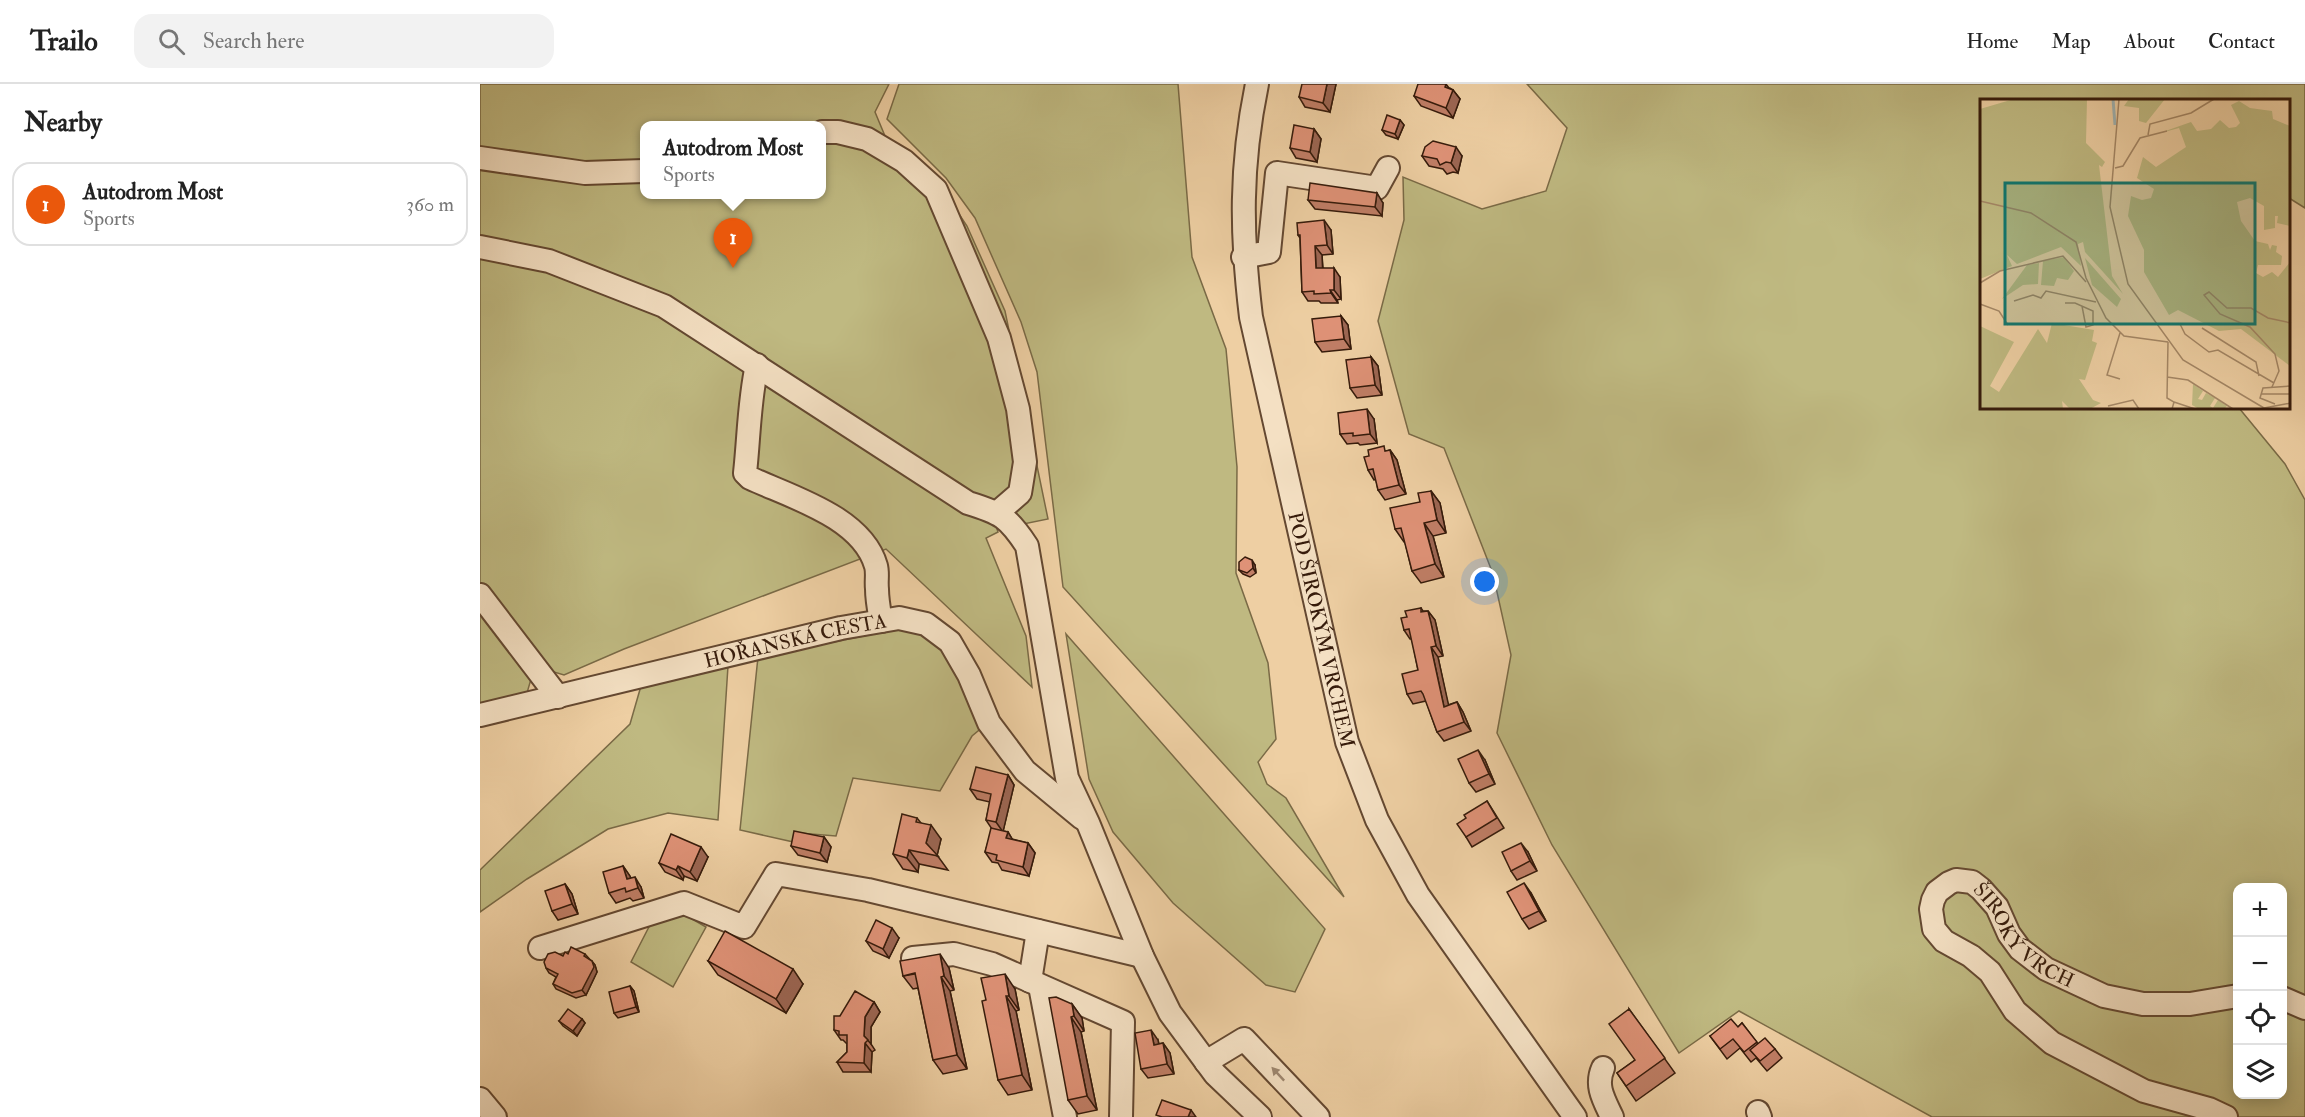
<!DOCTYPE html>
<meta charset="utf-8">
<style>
:root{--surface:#fff;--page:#f2f2f2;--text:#222;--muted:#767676;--line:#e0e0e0;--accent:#ea580c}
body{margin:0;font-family:"IM FELL Double Pica",serif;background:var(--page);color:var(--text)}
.controls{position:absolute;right:18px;bottom:18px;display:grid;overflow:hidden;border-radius:12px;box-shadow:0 3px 15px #0003}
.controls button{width:54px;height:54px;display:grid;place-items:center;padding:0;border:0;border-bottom:2px solid var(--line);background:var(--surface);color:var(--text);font:30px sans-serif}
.you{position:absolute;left:1005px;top:498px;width:21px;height:21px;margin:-15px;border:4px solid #fff;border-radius:50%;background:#1a73e8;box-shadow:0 0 0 9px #1a73e833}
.badge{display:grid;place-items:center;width:39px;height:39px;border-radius:50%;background:var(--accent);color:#fff;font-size:20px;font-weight:700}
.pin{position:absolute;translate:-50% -50px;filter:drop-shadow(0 2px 3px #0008)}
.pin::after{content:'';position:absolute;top:32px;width:21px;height:18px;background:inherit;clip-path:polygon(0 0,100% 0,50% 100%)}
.popup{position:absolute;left:160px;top:37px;width:186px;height:78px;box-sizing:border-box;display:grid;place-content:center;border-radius:12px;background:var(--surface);filter:drop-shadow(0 2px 4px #0005);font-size:20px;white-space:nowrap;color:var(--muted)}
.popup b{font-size:22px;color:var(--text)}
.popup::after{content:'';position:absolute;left:50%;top:100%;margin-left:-12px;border:12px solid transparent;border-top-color:var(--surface)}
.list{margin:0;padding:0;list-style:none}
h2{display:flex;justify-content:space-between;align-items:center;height:78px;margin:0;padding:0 24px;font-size:26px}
h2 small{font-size:20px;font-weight:400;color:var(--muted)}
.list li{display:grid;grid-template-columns:39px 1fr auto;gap:18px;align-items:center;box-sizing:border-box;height:84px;margin:0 12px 12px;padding:0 12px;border:2px solid var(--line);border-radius:18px}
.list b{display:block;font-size:22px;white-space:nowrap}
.list p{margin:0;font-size:20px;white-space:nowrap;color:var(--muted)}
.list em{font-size:20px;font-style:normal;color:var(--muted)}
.icon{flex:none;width:33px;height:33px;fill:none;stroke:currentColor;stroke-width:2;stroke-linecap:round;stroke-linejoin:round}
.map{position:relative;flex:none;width:1825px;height:1033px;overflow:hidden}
header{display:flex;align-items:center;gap:36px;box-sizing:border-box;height:84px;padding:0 30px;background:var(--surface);border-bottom:2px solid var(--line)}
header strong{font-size:28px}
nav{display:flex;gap:33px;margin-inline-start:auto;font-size:21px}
.search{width:420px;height:54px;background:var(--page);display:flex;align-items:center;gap:15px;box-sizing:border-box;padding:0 21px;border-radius:18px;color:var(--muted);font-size:22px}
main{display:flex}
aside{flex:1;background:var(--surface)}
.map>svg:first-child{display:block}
.green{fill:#bfb981;stroke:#7a6a46;stroke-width:1.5;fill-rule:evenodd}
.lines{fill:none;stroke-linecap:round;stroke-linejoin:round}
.minor-casing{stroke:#644831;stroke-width:26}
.minor{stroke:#f4e0c3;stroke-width:22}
.wall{fill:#c07e66;stroke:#361b0b;stroke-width:1.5}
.shaded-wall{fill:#9c6653;stroke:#361b0b;stroke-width:1.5}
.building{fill:#df9277;stroke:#361b0b;stroke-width:1.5}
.oneway{fill:#9e8770}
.labels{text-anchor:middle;stroke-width:5;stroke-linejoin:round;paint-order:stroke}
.street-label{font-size:20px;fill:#361b0b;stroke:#f4e0c3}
.inset-river{fill:none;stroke:#9fb3b2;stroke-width:3}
.inset-road{fill:none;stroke:#a48766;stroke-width:1.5}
.view{fill:#0f766e;fill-opacity:0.15;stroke:#0f766e;stroke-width:3}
.inset-edge{fill:none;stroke:#361b0b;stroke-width:3}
</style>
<header>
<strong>Trailo</strong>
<div class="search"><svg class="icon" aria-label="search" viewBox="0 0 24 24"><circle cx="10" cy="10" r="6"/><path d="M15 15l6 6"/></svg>Search here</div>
<nav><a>Home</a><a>Map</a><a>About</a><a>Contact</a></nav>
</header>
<main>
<aside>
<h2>Nearby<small></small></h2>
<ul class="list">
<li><span class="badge">1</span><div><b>Autodrom Most</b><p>Sports</p></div><em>360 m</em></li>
</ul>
</aside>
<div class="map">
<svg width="1825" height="1033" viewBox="0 0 1825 1033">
<rect width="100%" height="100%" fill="#eecfa3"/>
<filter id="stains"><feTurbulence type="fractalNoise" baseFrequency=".00333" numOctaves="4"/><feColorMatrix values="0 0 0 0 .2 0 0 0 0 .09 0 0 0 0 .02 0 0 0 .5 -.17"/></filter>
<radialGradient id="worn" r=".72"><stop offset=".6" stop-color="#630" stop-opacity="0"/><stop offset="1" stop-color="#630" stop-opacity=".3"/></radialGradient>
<g class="green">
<path d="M0 0H409L395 28 405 52 427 68 456 95 487 142 525 227 568 435 534 442H516L518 448 506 454 546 552 552 603 406 465 144 565 84 591 61 584 51 595 47 609 0 621ZM164 42H342V110H164Z"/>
<polygon points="419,0 698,0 712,173 746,265 757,383 756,489 788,579 796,655 778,678 787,700 806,714 864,813 583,503 557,288 541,238 495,134 466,94 407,35"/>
<path d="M1047 0H1825V124L1809 114 1808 16H1501V324H1759L1805 380 1825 416V1033H1452L1259 927 1199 969 1072 761 1017 649 1031 571 1013 490 964 364 929 350 898 237 924 136 923 93 1002 125 1066 107 1087 44ZM1758 804H1802V1010H1758Z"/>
<polygon points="429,543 467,562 504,642 492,652 460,707 373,694 356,752 319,749 318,759 260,746 278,573"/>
<polygon points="586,550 845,845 815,908 786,901 693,819 633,748 609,695"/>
<polygon points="248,582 238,736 188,729 128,745 47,795 0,828 0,786 150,640 161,602"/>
<polygon points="195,825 226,843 193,903 151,878 173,835"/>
</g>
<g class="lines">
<defs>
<g id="minor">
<path id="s1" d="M777 0C760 82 761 150 771 233L867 658 897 736 938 811 1095 1033"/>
<polyline points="342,48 358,48 387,55 424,77 456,106 519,254 538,325 545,378 540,409 518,428"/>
<polyline points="0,74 105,89 164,87"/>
<path d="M0 163 69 177 184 222 488 419C521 429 528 433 547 462L587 694 608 739 662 872 690 929 735 990 780 1033"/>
<polyline points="763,173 789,168 797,89 897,104 908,84"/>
<path d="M277 281C269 317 269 353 265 389L270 394C311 413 382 433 396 482 398 489 396 497 397 505 397 516 399 526 401 537"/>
<polyline points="0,511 78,613"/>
<path id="s2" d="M0 631 361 544 419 534 446 540 470 558 489 591 509 639 545 687 602 734"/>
<polyline points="60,864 204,819 264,843 296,790 388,806 662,872"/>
<polyline points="433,874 474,870 512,880 643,938 641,1033"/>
<polyline points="550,897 558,847"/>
<polyline points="560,902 585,1033"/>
<polyline points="1802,914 1825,924"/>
<polyline points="726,978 764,955 838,1033"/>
<path d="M1123 984C1115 1002 1124 1016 1132 1033"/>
<polyline points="0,1015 15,1033"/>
<polyline points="1278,1028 1280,1033"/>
<path id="s3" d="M1746 1033 1729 1025 1664 1007 1572 959 1535 927 1510 888 1491 872 1464 857 1454 845 1451 825 1453 816 1457 808 1469 799 1476 796 1492 798 1501 805 1517 823 1529 850 1540 865 1566 885 1624 912 1663 920H1710L1758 912"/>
</g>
</defs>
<use href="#minor" class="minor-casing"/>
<use href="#minor" class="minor"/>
</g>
<g class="wall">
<polygon points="856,0 850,28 825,23 819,13"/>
<polygon points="970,4 973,6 980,15 973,34 941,22 934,12"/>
<polygon points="920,36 924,41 918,55 906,51 902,46"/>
<polygon points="834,45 841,55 837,78 816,74 810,64"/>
<polygon points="942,72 982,72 978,89 973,88 967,90 963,85 949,82"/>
<polygon points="828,116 903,119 902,132 835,125"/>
<polygon points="851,146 853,170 842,171 843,184 860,193 861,215 857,216 858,219 841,219 839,217 828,217 822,208 820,154 818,151"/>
<polygon points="861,232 868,241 871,265 842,268 835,258"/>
<polygon points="891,273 898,282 902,311 877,314 870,304"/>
<polygon points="894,335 897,359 880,361 878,359 867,360 860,350"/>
<polygon points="910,366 917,376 926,410 905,416 898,406 896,395 894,396 888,386 907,367"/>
<polygon points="951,407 960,419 966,449 953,452 964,493 941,499 932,487 925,458 924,458 915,445"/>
<polygon points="775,481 776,489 770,493 763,490 759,486"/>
<polygon points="941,524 943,527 948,527 955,536 963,572 958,573 968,621 977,618 983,628 991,647 964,657 957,648 946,617 933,620 927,610 938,586 932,555 930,555 924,546 927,533"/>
<polygon points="1005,676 1015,700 996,708 989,699"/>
<polygon points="528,691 534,701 523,747 528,748 532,755 548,759 555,769 549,792 522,786 518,779 512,778 505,768 512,745 506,736 510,718 497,715 490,705"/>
<polygon points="1007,717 1024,744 992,763 986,753 986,734"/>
<polygon points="437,734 441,739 461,755 457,771 468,786 439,780 438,788 423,785 413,770"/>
<polygon points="344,753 351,763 347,778 318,771 311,762"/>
<polygon points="1048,768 1057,787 1037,796 1031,787"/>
<polygon points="228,773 217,797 204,792 203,796 185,788 179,779"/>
<polygon points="143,782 151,794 161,803 164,814 153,817 150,814 136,819 129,809"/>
<polygon points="85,800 92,810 98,830 78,836 72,827"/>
<polygon points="1051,809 1066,837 1049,845 1042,835"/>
<polygon points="419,854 409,874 393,867 386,857"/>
<polygon points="88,870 105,870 115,881 117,888 106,911 96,914 76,905 73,900 76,893 69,889 66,884 83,872"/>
<polygon points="228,877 323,900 306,929 238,891"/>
<polygon points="469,884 474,906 470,907 487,985 463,990 453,976 438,904 433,905 423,892"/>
<polygon points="150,902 154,907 159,928 138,934 134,929"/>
<polygon points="535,905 539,926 536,927 552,1006 528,1011 518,996 506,916"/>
<polygon points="394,918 400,928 391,943 391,960 395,966 392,968 391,988 363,988 357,978 367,968 367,960 363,956 361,956 354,946 360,932"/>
<polygon points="592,920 602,934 604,947 601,948 617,1026 598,1030 588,1016"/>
<polygon points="1149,925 1195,989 1156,1017 1137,989 1155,976"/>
<polygon points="102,935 105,939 97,952 83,942 79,937"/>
<polygon points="1262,939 1278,960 1295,965 1302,974 1287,987 1276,974 1271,978 1260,964 1247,975 1230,952 1258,943"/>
<polygon points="678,956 679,960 683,959 690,969 694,990 668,994 661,985"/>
</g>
<g class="shaded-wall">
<polygon points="847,0 856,0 850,28 843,19"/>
<polygon points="966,0 972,8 973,6 980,15 973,34 966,24 965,3"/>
<polygon points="920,36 924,41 918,55 915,50"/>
<polygon points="834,45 841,55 837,78 830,68"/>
<polygon points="976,63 982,72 978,89 971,79"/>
<polygon points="897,109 903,119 902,132 895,123"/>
<polygon points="844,136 851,146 853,170 847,161"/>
<polygon points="835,162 842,171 843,194 836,184"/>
<polygon points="854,184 860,193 861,215 854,206"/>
<polygon points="850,206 857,216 858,219 851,209"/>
<polygon points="861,232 868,241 871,265 864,255"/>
<polygon points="891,273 898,282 902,311 895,301"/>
<polygon points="887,325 894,335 897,359 890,350"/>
<polygon points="910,366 917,376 926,410 919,401"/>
<polygon points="951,407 960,419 966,449 957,436"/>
<polygon points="944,439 953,452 964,493 955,480"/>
<polygon points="772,476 775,481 776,489 773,484"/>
<polygon points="948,527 955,536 963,572 956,562"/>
<polygon points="951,563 958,573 971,632 964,623"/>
<polygon points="977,618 983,628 991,647 984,638"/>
<polygon points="998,666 1005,676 1015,700 1009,690"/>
<polygon points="528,691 534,701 523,748 516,738"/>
<polygon points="451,741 461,755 457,772 446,759"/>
<polygon points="528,748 534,758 526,754"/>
<polygon points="344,753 351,763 347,778 340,769"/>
<polygon points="548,759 555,769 549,792 543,783"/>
<polygon points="1041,759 1048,768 1057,787 1050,777"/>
<polygon points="221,763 228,773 217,797 210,788"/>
<polygon points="429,766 439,780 438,788 427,774"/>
<polygon points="143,782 150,792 154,805 147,795"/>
<polygon points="198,782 204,792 203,796 196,786"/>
<polygon points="155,793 161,803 164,814 158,804"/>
<polygon points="1044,799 1051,809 1066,837 1059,827"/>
<polygon points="85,800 92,810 98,830 92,820"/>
<polygon points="412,844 419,854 409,874 403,865"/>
<polygon points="460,870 469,884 474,906 464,892"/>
<polygon points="112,877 115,881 117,888 106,911 102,906"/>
<polygon points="313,885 323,900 306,929 296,915"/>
<polygon points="525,890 535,905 539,926 529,912"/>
<polygon points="461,893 470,907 487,985 477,971"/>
<polygon points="150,902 154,907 159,928 156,923"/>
<polygon points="526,912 536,927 552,1006 542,991"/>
<polygon points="394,918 400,928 391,943 391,960 384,952 385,933"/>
<polygon points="592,920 602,934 604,947 594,932"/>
<polygon points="591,933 601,948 617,1026 607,1012"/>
<polygon points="102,935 105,939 97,952 93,947"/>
<polygon points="671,946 678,956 681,971 674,961"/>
<polygon points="385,959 392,968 391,988 384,979"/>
<polygon points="683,959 690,969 694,990 687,980"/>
<polygon points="711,1026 716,1033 708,1033"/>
</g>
<g class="building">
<polygon points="822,0 847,0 843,19 819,13"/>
<polygon points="938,0 966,0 965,3 973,6 966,24 934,12"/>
<polygon points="907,31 920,36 915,50 902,46"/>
<polygon points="814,41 834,45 830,68 810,64"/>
<polygon points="953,57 976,63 971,79 966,78 960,81 957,75 942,72 945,63"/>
<polygon points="830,99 897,109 895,123 828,116"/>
<polygon points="844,136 847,161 835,162 836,184 854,184 854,206 850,206 851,209 834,210 834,207 822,208 820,151 818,151 817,139"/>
<polygon points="861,232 864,255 835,258 832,235"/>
<polygon points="891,273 895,301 870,304 866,276"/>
<polygon points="887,325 890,350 873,352 873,349 860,350 858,329"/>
<polygon points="904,362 905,367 910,366 919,401 898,406 893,385 888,386 884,373 889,372 888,366"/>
<polygon points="951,407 957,436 944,439 955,480 932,487 921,444 915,445 910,424 940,418 938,409"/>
<polygon points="765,473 772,476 773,484 767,489 759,486 759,478"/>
<polygon points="941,524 941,528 948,527 951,539 956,562 951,563 964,623 977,618 984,638 957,648 943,610 941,607 927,610 922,590 938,586 929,545 924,546 921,534 927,533 925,527"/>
<polygon points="998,666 1009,690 989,699 978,675"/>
<polygon points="496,683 528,691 516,738 506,736 511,710 490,705"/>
<polygon points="1007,717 1017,734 986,753 977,740 986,734 984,731"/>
<polygon points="422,730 437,734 436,738 451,741 446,759 458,772 429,766 427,774 413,770"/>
<polygon points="511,744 528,748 526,754 548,759 543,783 516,776 517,771 505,768"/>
<polygon points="314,747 344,753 340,769 311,762"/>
<polygon points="191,750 221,763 210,788 198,782 196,786 179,779"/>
<polygon points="1041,759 1050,777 1031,787 1022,768"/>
<polygon points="143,782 147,795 155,793 158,804 146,808 145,804 129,809 123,788"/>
<polygon points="1044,799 1059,827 1042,835 1027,808"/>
<polygon points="85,800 92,820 72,827 65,807"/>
<polygon points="396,836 412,844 403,865 386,857"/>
<polygon points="245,847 313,885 296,915 228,877"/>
<polygon points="91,863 105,870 104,872 112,877 114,883 102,906 92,909 73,900 78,890 66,884 64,878 68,870 75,868 83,872 85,868 88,870"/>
<polygon points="460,870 464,892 461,893 477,971 453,976 435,889 423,892 420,877"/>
<polygon points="525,890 529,912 526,912 542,991 518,996 502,917 506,916 501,894"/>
<polygon points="150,902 156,923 134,929 129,908"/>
<polygon points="375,907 394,918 385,933 384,952 388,956 385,959 384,979 357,978 367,968 367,951 359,951 359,947 354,946 354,932 360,932"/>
<polygon points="576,913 592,920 594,932 591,933 607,1012 588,1016 569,914"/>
<polygon points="88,925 102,935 93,947 79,937"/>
<polygon points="1149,925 1185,974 1146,1002 1137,989 1155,976 1129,940"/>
<polygon points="1251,935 1258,943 1262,939 1277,958 1264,968 1253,955 1240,965 1230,952"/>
<polygon points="671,946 674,961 683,959 687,980 661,985 655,949"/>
<polygon points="1285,954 1295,965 1280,977 1270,966"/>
<polygon points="682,1016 711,1026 708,1033 682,1033 676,1031"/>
</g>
<defs><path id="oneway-solid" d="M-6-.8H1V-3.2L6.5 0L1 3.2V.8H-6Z" transform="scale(1.5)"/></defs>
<use class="oneway" href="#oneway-solid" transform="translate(798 990) rotate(-133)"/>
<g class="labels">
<g class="street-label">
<text dy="7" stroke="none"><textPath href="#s1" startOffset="555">POD ŠIROKÝM VRCHEM</textPath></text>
<text dy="7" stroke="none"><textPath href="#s2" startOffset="324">HOŘANSKÁ CESTA</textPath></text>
<text dy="7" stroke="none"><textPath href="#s3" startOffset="510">ŠIROKÝ VRCH</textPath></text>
</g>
</g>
<g transform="translate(1500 15)">
<rect width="310" height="310" fill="#eecfa3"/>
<path d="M34 0H107L106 44 125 63 122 68 119 66 132 177 143 195 105 153 103 143 98 145 101 167 81 148 37 165 27 156 32 167 0 180V10ZM149 0H185L166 24 159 22V9L144 7ZM259 2 270 9 292 12 293 20 310 27V127L297 124 298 117H295V129L284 131V107L270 99 257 103 261 122 275 142 288 145 290 151 292 146 297 147 296 153 302 157 301 166H278L276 174 283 178 292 173 298 178 310 163V267L261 230 239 232 198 211 189 216 164 173V151L148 117 151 97 162 101 171 99 174 90 157 79 163 58 176 68 206 48 199 29 177 35 211 23 217 32 231 30 240 21 249 29 256 28 260 24 251 6ZM84 158 94 172 88 181 77 179 74 187 61 186 63 162ZM105 159 141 200 137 208 112 186ZM59 164 58 185 43 186 22 200 47 166ZM72 224 114 231 112 242 117 244 105 281 99 280 113 301 121 304 110 310H90L82 302 83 310H0V227L34 243 10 287 19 293 58 230 67 244ZM213 285 223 292 218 300 222 301 226 294 235 299 230 307 233 309 238 301 247 307 244 310H219L212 306Z" fill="#bfb981"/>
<path class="inset-river" d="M133 0 135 26"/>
<path class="inset-road" d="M139 0 130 108 148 185 203 261 284 309M168 36 170 25 211 14 234 0M135 69 143 67 160 39 187 32M0 102 51 114 96 143 106 179 126 219 144 237 188 243M0 184 20 172 83 157 106 183M34 202 53 196 61 199 66 192 116 203M85 204H95L113 212V226L106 228 102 207M0 205 19 212 28 226M200 225 205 235 229 253 238 251 294 284M222 229 276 263 279 277M188 243 187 299 194 303 192 310M187 278 208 281 253 310M140 280 127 276 140 234M292 288 299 272 295 255 270 228 240 215 224 196 229 193 247 209H271L288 219 311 224M281 295H311M194 303 215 310M295 305 280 299 283 289 311 287M128 307 153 301 159 310M284 309 311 304"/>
<path class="view" d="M25 84H275V225H25Z"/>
<rect width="310" height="310" class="inset-edge"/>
</g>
<rect width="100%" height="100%" filter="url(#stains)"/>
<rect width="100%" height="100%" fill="url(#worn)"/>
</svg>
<div class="controls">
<button>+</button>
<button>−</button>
<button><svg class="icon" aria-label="locate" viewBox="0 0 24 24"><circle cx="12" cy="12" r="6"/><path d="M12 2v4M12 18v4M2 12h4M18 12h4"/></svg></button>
<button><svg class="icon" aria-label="layers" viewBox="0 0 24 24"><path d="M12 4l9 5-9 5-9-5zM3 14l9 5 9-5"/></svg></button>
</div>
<div class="you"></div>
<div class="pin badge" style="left:253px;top:184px">1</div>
<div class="popup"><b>Autodrom Most</b>Sports</div>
</div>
</main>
